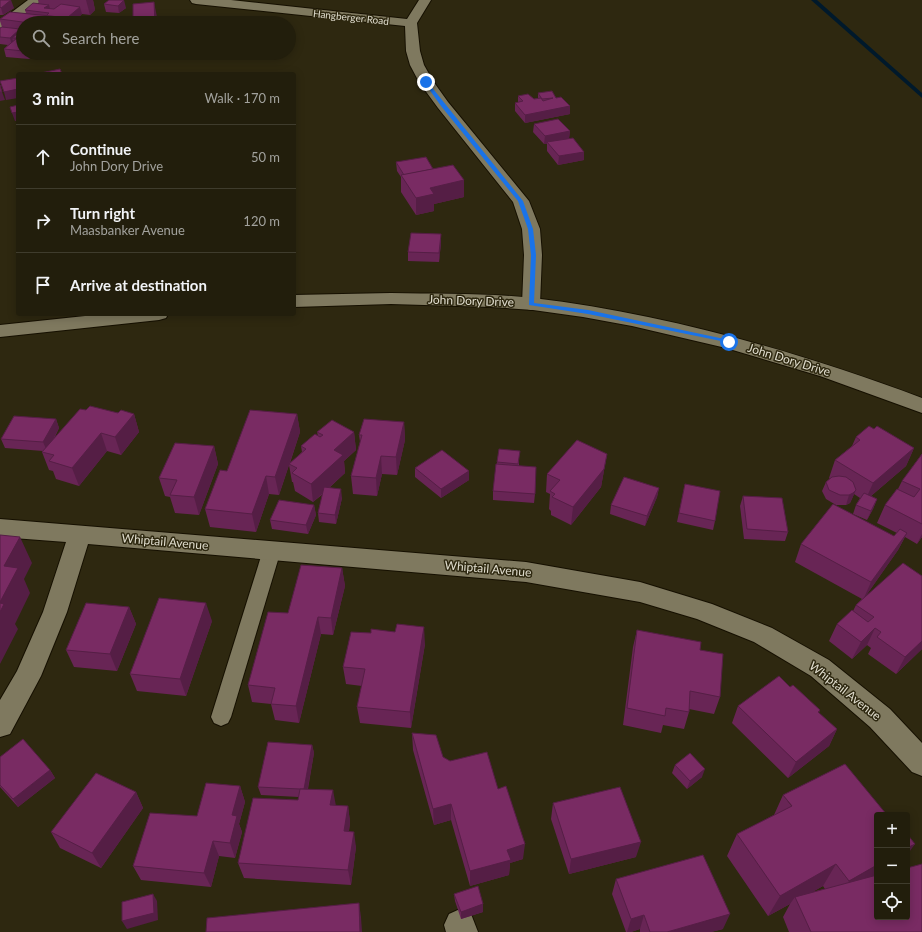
<!DOCTYPE html>
<meta charset="utf-8">
<style>
:root{--surface:#221e0c;--page:#2a2715;--text:#f1f3f6;--muted:#a2a29d;--line:#3f3c2d}
body{margin:0;font-family:Lato,sans-serif;background:var(--page);color:var(--text)}
.controls{position:absolute;right:12px;bottom:12px;display:grid;overflow:hidden;border-radius:4px;box-shadow:0 2px 10px #0003}
.controls button{width:36px;height:36px;display:grid;place-items:center;padding:0;border:0;border-bottom:1px solid var(--line);background:var(--surface);color:var(--text);font:20px sans-serif}
.stop{position:absolute;width:12px;height:12px;margin:-9px;border:3px solid #1a73e8;border-radius:50%;background:#fff}
.stop.end{background:#1a73e8;border-color:#fff;box-shadow:0 1px 4px #0008}
.list{margin:0;padding:0;list-style:none}
h2{display:flex;justify-content:space-between;align-items:center;height:52px;margin:0;padding:0 16px;font-size:17px}
h2 small{font-size:13px;font-weight:400;color:var(--muted)}
.list li{display:grid;grid-template-columns:26px 1fr auto;gap:12px;align-items:center;box-sizing:border-box;height:64px;padding:0 16px;border-top:1px solid var(--line)}
.list b{display:block;font-size:15px;white-space:nowrap}
.list p{margin:0;font-size:13px;white-space:nowrap;color:var(--muted)}
.list em{font-size:13px;font-style:normal;color:var(--muted)}
.icon{flex:none;width:22px;height:22px;fill:none;stroke:currentColor;stroke-width:2;stroke-linecap:round;stroke-linejoin:round}
.map{position:relative;flex:none;width:922px;height:932px;overflow:hidden}
.search{position:absolute;background:var(--surface);box-shadow:0 2px 10px #0003;left:16px;top:16px;width:280px;height:44px;display:flex;align-items:center;gap:10px;box-sizing:border-box;padding:0 14px;border-radius:22px;color:var(--muted);font-size:15px}
.panel{position:absolute;background:var(--surface);box-shadow:0 2px 10px #0003;left:16px;top:72px;width:280px;height:244px;border-radius:4px}
.map>svg:first-child{display:block}
.lines{fill:none;stroke-linecap:round;stroke-linejoin:round}
.stream{fill:#00192b;fill-rule:evenodd}
.lane-casing{stroke:#161000;stroke-width:2}
.street-casing{stroke:#161000;stroke-width:2}
.secondary-casing{stroke:#161000;stroke-width:2}
.lane{fill:#7f795f;fill-rule:evenodd}
.street{fill:#7f795f;fill-rule:evenodd}
.secondary{fill:#7f795f;fill-rule:evenodd}
.wall{fill:#682555;fill-rule:evenodd}
.shaded-wall{fill:#551e45}
.building{fill:#792b63;stroke:#551e45}
.route{fill:#1a73e8}
.labels{text-anchor:middle;stroke-width:3;stroke-linejoin:round;paint-order:stroke}
.far-street-label{font-size:10px;fill:#e0ddce;stroke:#2e2810}
.street-label{font-size:12px;fill:#e0ddce;stroke:#2e2810}
</style>
<div class="map">
<svg width="922" height="932" viewBox="0 0 922 932">
<rect width="100%" height="100%" fill="#2e2810"/>
<g class="lines">
<polygon class="stream" points="811,0 817,0 922,93 922,98"/>
<defs>
<polygon id="lane" points="272,543 278,545 281,550 231,717 228,723 221,726 214,723 211,717 263,550 266,545"/>
<g id="street">
<polygon points="28,0 42,0 5,30 0,31 0,21"/>
<polygon points="190,0 231,0 407,19 419,0 431,0 417,23 420,51 424,65 433,81 448,102 529,201 540,229 542,255 540,304 538,308 531,310 524,308 522,304 524,255 522,229 513,202 438,108 419,82 410,65 406,51 405,26 196,4 192,3"/>
<polygon points="0,519 526,562 640,582 712,604 772,628 829,660 890,709 922,743 922,776 912,772 870,727 811,676 754,642 697,619 640,602 526,582 88,544 67,612 41,676 10,734 0,737 0,700 17,671 43,612 66,542 0,537"/>
<polygon points="460,909 471,914 478,932 446,932 444,925 449,914"/>
</g>
<g id="secondary">
<path d="M391 293C438 294 486 293 533 298 666 314 796 351 922 398V413L820 376 726 348 632 326 583 317 533 310 491 307 391 304 294 307V295Z"/>
<polygon points="104,314 168,314 166,318 159,320 0,337 0,325"/>
</g>
</defs>
<use href="#lane" class="lane-casing"/>
<use href="#street" class="street-casing"/>
<use href="#secondary" class="secondary-casing"/>
<use href="#lane" class="lane"/>
<use href="#street" class="street"/>
<use href="#secondary" class="secondary"/>
</g>
<g class="wall">
<polygon points="0,0 14,8 3,15 0,15"/>
<polygon points="38,0 93,0 95,10 90,15 82,14 79,17 103,20 104,23 23,23 23,53 37,53 29,59 6,57 4,49 8,45 0,44 0,28 2,27 0,21 0,19 26,13 25,10 39,4"/>
<polygon points="109,0 126,8 119,13 106,12 104,4"/>
<polygon points="538,93 556,98 570,106 570,114 525,123 515,111 515,103 518,102 518,96 534,99 538,98"/>
<polygon points="534,124 570,131 569,138 584,160 558,165 547,151 547,144 544,144 533,132"/>
<polygon points="396,162 433,169 464,180 464,197 434,204 434,211 416,215 401,192 401,177 397,171"/>
<polygon points="441,234 441,243 439,262 408,261 408,252"/>
<polygon points="86,410 134,414 139,432 121,455 107,451 79,486 56,479 53,471 49,470 42,452 43,451 5,448 1,439 56,419 59,428 54,439"/>
<polygon points="297,414 300,432 290,463 302,452 301,446 318,436 317,432 354,432 356,450 344,461 345,473 329,488 342,498 336,524 319,522 318,513 323,494 313,502 295,491 293,482 292,482 289,465 279,495 269,494 256,532 210,527 205,509 227,471"/>
<polygon points="404,422 405,440 397,475 382,474 377,496 353,494 351,476 360,442 359,435"/>
<polygon points="874,429 914,448 906,466 871,496 877,499 873,509 867,520 853,514 856,505 860,498 854,494 850,503 846,505 836,505 826,499 822,491 826,482 830,479 829,478 835,460 852,446 856,437"/>
<polygon points="214,446 218,464 199,515 175,513 170,497 165,496 159,478"/>
<polygon points="607,454 601,487 571,525 551,515 551,511 549,509 550,494 546,492 547,474"/>
<polygon points="922,454 922,537 917,544 905,537 898,550 865,597 922,649 896,674 868,654 871,648 867,645 852,659 829,641 837,624 853,611 856,605 862,599 795,562 801,544 894,536 897,533 877,523 885,505 898,489 902,481"/>
<polygon points="519,461 519,466 535,494 534,503 493,500 493,491 497,462"/>
<polygon points="415,468 469,480 441,498 415,477"/>
<polygon points="685,484 715,521 713,530 677,522"/>
<polygon points="659,488 657,497 645,526 610,514 611,505"/>
<polygon points="743,496 788,532 785,541 744,539 740,506"/>
<polygon points="314,505 316,515 308,534 272,529 270,520"/>
<polygon points="342,568 345,586 333,635 321,634 299,723 275,720 271,704 252,702 248,685 288,613"/>
<polygon points="129,607 136,624 117,671 74,667 66,650"/>
<polygon points="212,621 186,696 137,691 130,674"/>
<polygon points="637,630 700,650 720,697 714,714 689,709 689,712 684,729 663,725 661,733 623,725 633,647"/>
<polygon points="425,644 411,728 360,723 357,707 362,686 346,684 343,667"/>
<polygon points="790,687 820,710 819,713 837,729 829,746 788,778 732,723 738,706"/>
<polygon points="412,733 443,757 498,789 523,859 510,863 509,875 470,886 451,820 434,825 413,750"/>
<polygon points="312,745 314,753 308,789 336,806 348,806 350,822 349,831 356,847 351,885 244,878 238,863 298,800 299,797 261,795 258,787"/>
<polygon points="0,757 50,770 55,778 18,807 0,787"/>
<polygon points="675,765 702,777 687,789 672,773"/>
<polygon points="240,786 245,802 239,824 242,832 235,858 219,856 211,887 141,880 133,866 197,816"/>
<polygon points="136,792 143,808 101,868 60,848 51,832"/>
<path d="M783 795 877 917 922 932H789L783 917 790 904 768 916 727 856 737 834 774 815ZM823 886 825 889 812 892Z"/>
<polygon points="553,803 636,857 569,874 551,819"/>
<polygon points="616,879 723,929 711,932 640,932 640,929 631,932 626,932 612,894"/>
<polygon points="454,894 483,912 461,919 455,901"/>
</g>
<g class="shaded-wall">
<polygon points="11,0 14,8 3,15 1,8"/>
<polygon points="86,0 93,0 95,10 90,15"/>
<polygon points="124,0 126,8 119,13 118,6"/>
<polygon points="154,2 157,17 157,23 155,23"/>
<polygon points="49,5 51,12 44,8"/>
<polygon points="80,7 82,14 72,23 53,23 60,17"/>
<polygon points="20,29 23,37 17,38 12,38 14,44 12,46 10,38"/>
<polygon points="27,53 37,53 29,59"/>
<polygon points="136,53 159,53 159,58 137,60"/>
<polygon points="18,89 18,98 6,100 4,92"/>
<polygon points="0,92 2,92 5,100 0,101"/>
<polygon points="570,106 570,114 525,123 525,115"/>
<polygon points="18,112 18,121 15,121 12,113"/>
<polygon points="570,131 569,139 547,142 547,144 544,144 545,136"/>
<polygon points="584,152 584,160 558,165 559,156"/>
<polygon points="464,180 464,197 434,204 434,211 416,215 416,198 430,188"/>
<polygon points="441,234 441,243 439,262 439,253"/>
<polygon points="134,414 139,432 121,455 115,437"/>
<polygon points="297,414 300,432 279,495 275,477"/>
<polygon points="56,419 59,428 47,451 43,442"/>
<polygon points="404,422 405,440 397,475 396,457"/>
<polygon points="354,432 356,450 344,461 345,473 313,502 311,484 334,450"/>
<polygon points="101,433 107,451 79,486 72,468"/>
<polygon points="214,446 218,464 199,515 194,497"/>
<polygon points="914,448 906,466 865,501 873,483"/>
<polygon points="607,454 601,487 571,525 573,507"/>
<polygon points="381,456 382,474 377,496 376,478"/>
<polygon points="469,471 469,480 441,498 441,489"/>
<polygon points="266,476 269,494 256,532 252,514"/>
<polygon points="659,488 657,497 645,526 647,516"/>
<polygon points="341,489 342,498 336,524 335,515"/>
<polygon points="856,490 852,499 850,503 846,505 849,495"/>
<polygon points="877,499 873,509 867,520 871,511"/>
<polygon points="314,505 316,515 308,534 306,525"/>
<polygon points="907,533 898,550 863,600 871,582"/>
<polygon points="922,534 922,537 917,544"/>
<polygon points="20,537 32,563 24,579 30,593 15,624 18,629 0,664 0,602 4,566"/>
<polygon points="342,568 345,586 333,635 331,618"/>
<polygon points="206,603 212,621 186,696 180,679"/>
<polygon points="129,607 136,624 117,671 110,654"/>
<polygon points="318,617 321,634 299,723 296,706"/>
<polygon points="424,627 425,644 411,728 410,712"/>
<polygon points="875,628 867,645 852,659 861,642"/>
<polygon points="922,641 922,649 896,674 905,657"/>
<polygon points="837,729 829,746 788,778 796,762"/>
<polygon points="312,745 314,753 306,798 304,789"/>
<polygon points="705,769 702,777 687,789 690,781"/>
<polygon points="50,770 55,778 18,807 13,799"/>
<polygon points="240,786 245,802 239,824 242,832 235,858 230,843 232,815"/>
<polygon points="333,790 336,806 330,805"/>
<polygon points="136,792 143,808 101,868 92,853"/>
<polygon points="451,804 451,820 434,825 433,809"/>
<polygon points="348,806 350,822 347,846 344,831"/>
<polygon points="354,832 356,847 351,885 348,870"/>
<polygon points="213,841 219,856 211,887 204,873"/>
<polygon points="641,842 636,857 569,874 571,859"/>
<polygon points="525,844 523,859 510,863 509,875 470,886 470,871 507,850"/>
<polygon points="915,844 907,855 907,848"/>
<polygon points="836,864 823,886 797,901 795,897 790,904 768,916 780,896"/>
<polygon points="877,865 877,878 835,902 849,881"/>
<polygon points="153,894 157,901 158,920 127,929 122,921"/>
<polygon points="359,903 361,917 362,932 360,932"/>
<polygon points="483,904 483,912 461,919 461,912"/>
<polygon points="730,914 723,929 711,932 667,932"/>
<polygon points="644,915 640,929 631,932 627,932 631,919"/>
</g>
<g class="building">
<polygon points="0,0 11,0 1,8 0,7"/>
<polygon points="109,0 124,0 118,6 104,4"/>
<polygon points="154,2 155,23 133,23 133,4"/>
<polygon points="33,3 49,5 44,8 54,9 61,4 80,7 61,23 60,17 46,16 49,13 25,10"/>
<polygon points="10,12 60,17 53,23 30,23 0,19"/>
<polygon points="74,17 103,20 100,23 66,23"/>
<polygon points="2,27 20,29 10,38 0,37 0,28"/>
<polygon points="22,30 23,30 23,51 4,49 17,38 12,38"/>
<polygon points="60,69 62,74 36,74"/>
<polygon points="18,78 18,89 4,92 0,81"/>
<polygon points="0,85 2,92 0,92"/>
<polygon points="552,91 556,98 561,97 570,106 525,115 515,103 523,101 518,96 528,94 534,99 541,98 543,101 553,98 542,99 538,93"/>
<polygon points="18,105 18,112 12,113 10,107"/>
<polygon points="558,119 570,131 545,136 534,124"/>
<polygon points="573,138 584,152 559,156 547,142"/>
<polygon points="426,157 433,169 404,175 396,162"/>
<polygon points="453,165 464,180 430,188 434,194 416,198 401,175"/>
<polygon points="411,233 441,234 439,253 408,252"/>
<polygon points="90,406 118,413 121,410 134,414 115,437 101,433 72,468 49,461 54,455 42,452 80,409 86,410"/>
<polygon points="250,410 297,414 275,477 266,476 252,514 205,509 220,470 227,471"/>
<polygon points="14,416 56,419 43,442 1,439"/>
<polygon points="364,419 404,422 396,457 381,456 376,478 351,476 362,435 359,435"/>
<polygon points="332,420 354,432 334,450 343,455 311,484 292,473 297,468 289,464 306,449 301,446 315,434 320,437 323,435 317,432"/>
<polygon points="869,426 874,429 877,426 914,448 873,483 835,460 860,440 856,437"/>
<polygon points="577,440 607,454 604,469 573,507 552,497 555,494 550,491 560,480 547,474"/>
<polygon points="175,443 214,446 194,497 170,495 177,480 159,478"/>
<polygon points="499,449 520,451 518,464 497,462"/>
<polygon points="442,450 469,471 441,489 415,468"/>
<polygon points="922,454 922,524 885,505 897,489 914,497 920,489 902,481"/>
<polygon points="496,464 536,467 535,494 493,491"/>
<polygon points="839,476 846,477 853,482 856,490 853,493 849,495 840,495 829,490 826,482 832,477"/>
<polygon points="624,477 659,488 647,516 611,505"/>
<polygon points="685,484 720,491 715,521 679,513"/>
<polygon points="324,487 341,489 335,515 318,513"/>
<polygon points="864,493 877,499 871,511 856,505"/>
<polygon points="743,496 782,498 788,532 747,529"/>
<polygon points="279,500 314,505 306,525 270,520"/>
<polygon points="833,504 894,536 900,529 907,533 871,582 801,544"/>
<polygon points="0,535 20,537 4,566 18,568 0,602"/>
<polygon points="903,563 922,576 922,641 905,657 877,637 881,632 875,628 861,642 837,624 852,610 868,622 874,617 856,605"/>
<polygon points="301,565 342,568 331,618 318,617 296,706 271,704 275,688 248,685 268,612 288,613"/>
<polygon points="159,598 206,603 180,679 130,674"/>
<polygon points="0,603 4,604 0,612"/>
<polygon points="86,603 129,607 110,654 66,650"/>
<polygon points="397,624 424,627 410,712 357,707 365,669 343,667 351,632 371,633 371,629 395,632"/>
<polygon points="637,630 701,642 700,650 723,654 720,697 690,691 689,712 666,708 665,716 627,708"/>
<polygon points="779,676 790,687 793,685 820,710 818,712 837,729 796,762 738,706"/>
<polygon points="412,733 436,735 443,757 450,761 487,752 498,789 506,786 525,844 507,850 511,860 470,871 451,804 433,809"/>
<polygon points="23,739 50,770 13,799 0,785 0,757"/>
<polygon points="268,742 312,745 304,789 300,789 258,787"/>
<polygon points="690,753 705,769 690,781 675,765"/>
<polygon points="845,764 887,815 877,815 877,865 849,881 836,864 780,896 737,834 792,806 783,795"/>
<polygon points="96,773 136,792 92,853 51,832"/>
<polygon points="206,783 240,786 232,815 237,816 230,843 213,841 204,873 133,866 150,813 197,816"/>
<polygon points="620,787 641,842 571,859 553,803"/>
<polygon points="300,789 333,790 330,805 348,806 344,831 354,832 348,870 238,863 253,798 298,800"/>
<polygon points="907,834 915,844 907,848"/>
<polygon points="703,855 730,914 667,932 650,932 644,915 631,919 616,879"/>
<polygon points="922,864 922,932 811,932 795,897 877,875 877,917 907,917 907,868"/>
<polygon points="478,886 483,904 461,912 454,894"/>
<polygon points="153,894 154,913 122,921 122,902"/>
<polygon points="359,903 360,932 206,932 207,918"/>
</g>
<polygon class="route" points="426,80 523,201 533,229 536,255 534,303 588,310 729,340 732,342 731,343 588,314 529,305 531,255 528,229 518,201 441,106 424,82"/>
<g class="labels">
<g class="far-street-label">
<text transform="translate(351 17) rotate(6)" y="4">Hangberger Road</text>
</g>
<g class="street-label">
<text transform="translate(471 301) rotate(2)" y="4">John Dory Drive</text>
<text transform="translate(789 360) rotate(17)" y="4">John Dory Drive</text>
<text transform="translate(165 542) rotate(5)" y="4">Whiptail Avenue</text>
<text transform="translate(488 569) rotate(5)" y="4">Whiptail Avenue</text>
<text transform="translate(845 691) rotate(38)" y="4">Whiptail Avenue</text>
</g>
</g>
</svg>
<div class="controls">
<button>+</button>
<button>−</button>
<button><svg class="icon" aria-label="locate" viewBox="0 0 24 24"><circle cx="12" cy="12" r="6"/><path d="M12 2v4M12 18v4M2 12h4M18 12h4"/></svg></button>
</div>
<div class="stop" style="left:729px;top:342px"></div>
<div class="stop end" style="left:426px;top:82px"></div>
<div class="search"><svg class="icon" aria-label="search" viewBox="0 0 24 24"><circle cx="10" cy="10" r="6"/><path d="M15 15l6 6"/></svg>Search here</div>
<section class="panel">
<h2>3 min<small>Walk · 170 m</small></h2>
<ul class="list">
<li><svg class="icon" aria-label="ahead" viewBox="0 0 24 24"><path d="M12 20V5M6 11l6-6 6 6"/></svg><div><b>Continue</b><p>John Dory Drive</p></div><em>50 m</em></li>
<li><svg class="icon" aria-label="right" viewBox="0 0 24 24"><path d="M7 20v-9h11M14 6l5 5-5 5"/></svg><div><b>Turn right</b><p>Maasbanker Avenue</p></div><em>120 m</em></li>
<li><svg class="icon" aria-label="arrive" viewBox="0 0 24 24"><path d="M6 21V4h12l-3 4 3 4H6"/></svg><div><b>Arrive at destination</b></div></li>
</ul>
</section>
</div>
